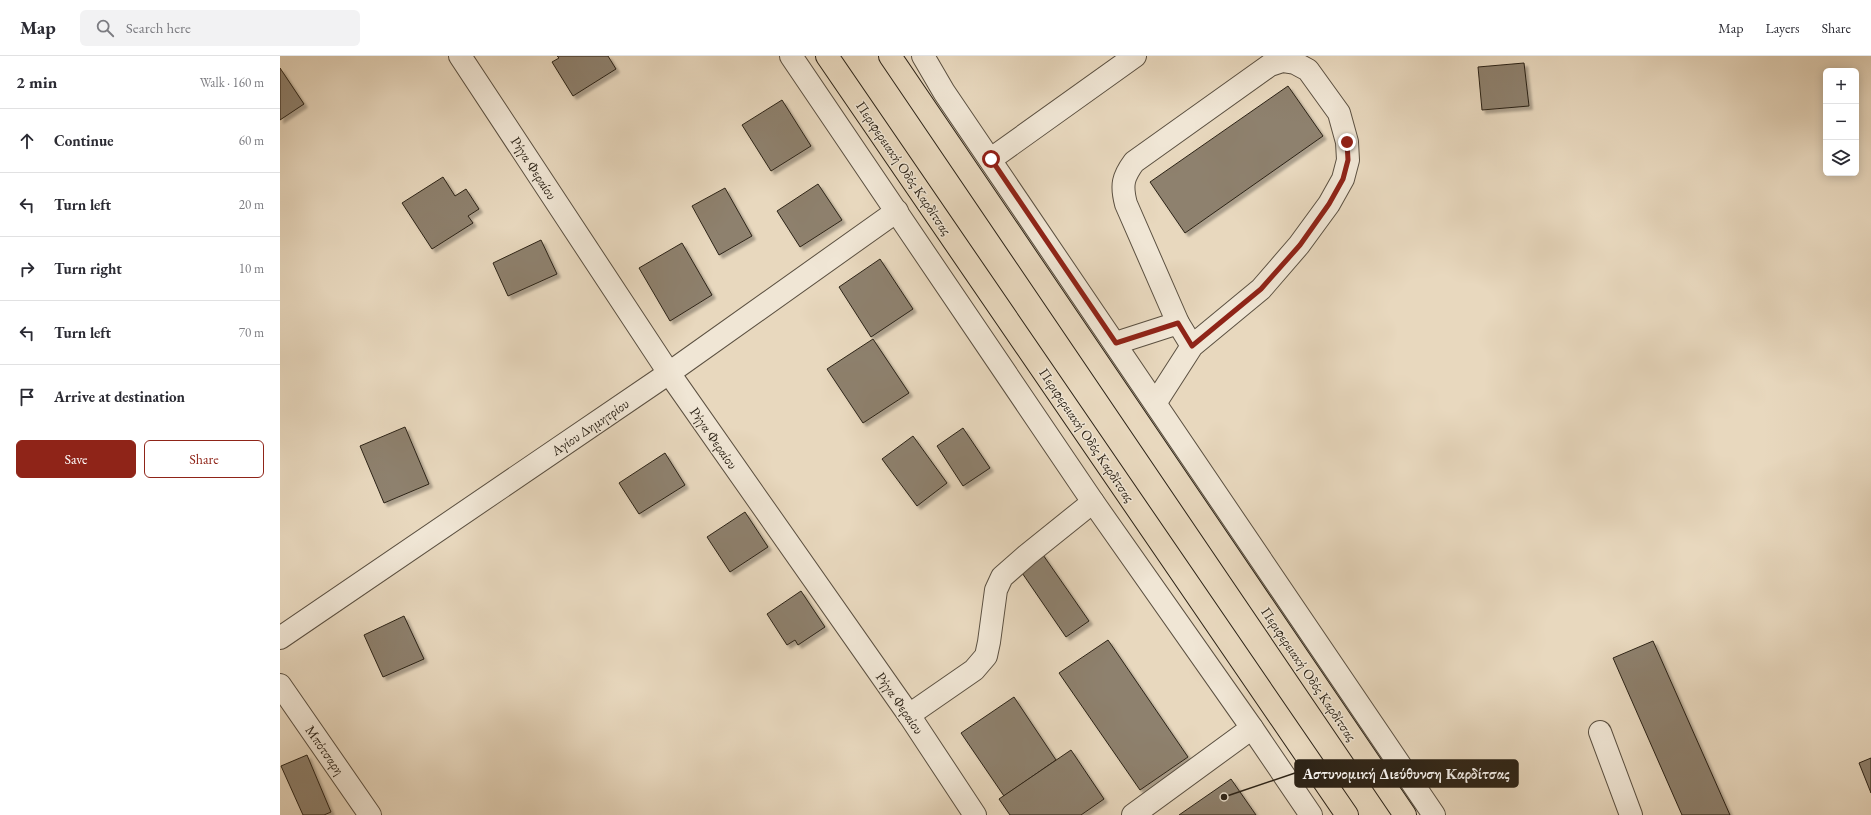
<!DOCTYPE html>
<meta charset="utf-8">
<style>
:root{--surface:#fff;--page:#f2f2f3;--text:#2b2b33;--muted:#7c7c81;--line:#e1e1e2;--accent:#8f2418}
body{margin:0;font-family:"EB Garamond",serif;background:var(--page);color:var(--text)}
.controls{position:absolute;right:12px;top:12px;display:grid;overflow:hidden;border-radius:6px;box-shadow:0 2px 10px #0003}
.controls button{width:36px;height:36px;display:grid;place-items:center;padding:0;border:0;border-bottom:1px solid var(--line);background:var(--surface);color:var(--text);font:20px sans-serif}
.stop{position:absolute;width:12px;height:12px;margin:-9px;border:3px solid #8f2418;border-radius:50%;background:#fff}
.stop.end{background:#8f2418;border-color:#fff;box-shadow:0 1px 4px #0008}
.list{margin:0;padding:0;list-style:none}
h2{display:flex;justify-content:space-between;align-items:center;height:52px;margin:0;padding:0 16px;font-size:17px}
h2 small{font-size:13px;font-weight:400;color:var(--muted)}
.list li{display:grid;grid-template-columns:26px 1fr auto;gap:12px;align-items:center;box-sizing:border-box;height:64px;padding:0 16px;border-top:1px solid var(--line)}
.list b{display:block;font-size:15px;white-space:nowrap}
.list em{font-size:13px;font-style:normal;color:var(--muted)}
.actions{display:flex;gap:8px;padding:12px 16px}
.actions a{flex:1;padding:9px 0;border:1px solid var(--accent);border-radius:6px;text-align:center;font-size:14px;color:var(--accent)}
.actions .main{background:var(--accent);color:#fff}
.icon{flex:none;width:22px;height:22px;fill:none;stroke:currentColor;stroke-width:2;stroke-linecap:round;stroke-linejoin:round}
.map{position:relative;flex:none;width:1591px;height:759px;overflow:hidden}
header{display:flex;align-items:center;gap:24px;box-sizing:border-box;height:56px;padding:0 20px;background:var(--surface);border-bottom:1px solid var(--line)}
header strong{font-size:19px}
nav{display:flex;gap:22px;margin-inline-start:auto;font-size:14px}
.search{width:280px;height:36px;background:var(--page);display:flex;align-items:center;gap:10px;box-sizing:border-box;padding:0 14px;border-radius:6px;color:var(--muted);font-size:15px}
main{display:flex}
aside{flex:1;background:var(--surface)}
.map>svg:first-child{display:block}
.building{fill:#8e816e;stroke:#2c2317;filter:url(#shadow)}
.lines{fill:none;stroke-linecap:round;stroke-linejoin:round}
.minor-casing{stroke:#5b5041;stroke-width:24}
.major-casing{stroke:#2c2317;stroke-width:24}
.minor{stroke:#f0e6d5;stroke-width:22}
.major{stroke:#e8d8be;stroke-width:22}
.route{stroke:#8f2418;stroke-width:5}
.labels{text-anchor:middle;stroke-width:3;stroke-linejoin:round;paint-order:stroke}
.street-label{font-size:14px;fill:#2c2317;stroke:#f0e6d5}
.leader{fill:none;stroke:#2c2317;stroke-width:1.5}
.callout-dot{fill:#2c2317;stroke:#f0e6d5;stroke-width:1.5}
.callout{fill:#2c2317;stroke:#2c2317;stroke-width:1.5}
.callout-label{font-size:15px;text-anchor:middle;font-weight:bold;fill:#fff}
</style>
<header>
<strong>Map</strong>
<div class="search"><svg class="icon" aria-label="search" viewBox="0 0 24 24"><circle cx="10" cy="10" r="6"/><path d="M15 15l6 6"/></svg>Search here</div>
<nav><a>Map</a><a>Layers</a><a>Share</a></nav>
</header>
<main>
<aside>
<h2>2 min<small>Walk · 160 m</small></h2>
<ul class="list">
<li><svg class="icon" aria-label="ahead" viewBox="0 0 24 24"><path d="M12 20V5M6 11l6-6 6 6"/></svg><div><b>Continue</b></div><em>60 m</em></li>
<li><svg class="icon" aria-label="left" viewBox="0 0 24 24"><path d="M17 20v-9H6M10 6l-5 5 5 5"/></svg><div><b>Turn left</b></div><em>20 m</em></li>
<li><svg class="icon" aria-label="right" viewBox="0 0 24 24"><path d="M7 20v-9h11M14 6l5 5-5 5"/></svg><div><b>Turn right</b></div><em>10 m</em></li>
<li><svg class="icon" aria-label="left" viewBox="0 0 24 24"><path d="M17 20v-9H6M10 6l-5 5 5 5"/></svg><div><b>Turn left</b></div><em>70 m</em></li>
<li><svg class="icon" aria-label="arrive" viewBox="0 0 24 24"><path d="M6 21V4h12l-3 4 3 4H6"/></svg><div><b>Arrive at destination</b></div></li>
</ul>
<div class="actions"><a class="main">Save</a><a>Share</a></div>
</aside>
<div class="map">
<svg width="1591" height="759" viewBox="0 0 1591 759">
<defs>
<filter id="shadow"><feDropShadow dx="3.5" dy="3.5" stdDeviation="1" flood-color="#0004"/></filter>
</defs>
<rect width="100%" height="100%" fill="#e8d8be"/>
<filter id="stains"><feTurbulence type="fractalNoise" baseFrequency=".005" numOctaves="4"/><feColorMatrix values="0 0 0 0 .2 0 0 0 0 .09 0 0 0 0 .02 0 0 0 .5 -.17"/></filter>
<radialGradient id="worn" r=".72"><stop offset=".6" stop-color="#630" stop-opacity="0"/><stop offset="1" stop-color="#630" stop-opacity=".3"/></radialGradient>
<g class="building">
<polygon points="277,0 328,0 336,13 293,40 272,6 279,2"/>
<polygon points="1244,7 1249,50 1202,54 1198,11"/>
<polygon points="0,12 24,48 0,64"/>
<polygon points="1008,30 1043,80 905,177 870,126"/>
<polygon points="502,44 531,90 491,115 462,69"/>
<polygon points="163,121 175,140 186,133 199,153 188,160 193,167 152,193 122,147"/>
<polygon points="538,128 562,164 520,191 497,155"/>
<polygon points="445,132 472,180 439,199 412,150"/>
<polygon points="261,184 277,218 228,240 213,207"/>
<polygon points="402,187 432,239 390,265 359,212"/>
<polygon points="600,203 633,253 591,281 559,231"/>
<polygon points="593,283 629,337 583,367 547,313"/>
<polygon points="125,371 149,428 104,447 80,390"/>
<polygon points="683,372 710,412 683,430 657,390"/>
<polygon points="633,380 667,427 637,450 602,403"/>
<polygon points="385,397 405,429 359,458 339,427"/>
<polygon points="465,456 488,491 450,516 427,481"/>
<polygon points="761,496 809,565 786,581 738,511"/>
<polygon points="521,535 545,571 518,589 515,584 507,589 487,558"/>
<polygon points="124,560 144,603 103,621 84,579"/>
<polygon points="828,584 908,701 860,734 779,617"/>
<polygon points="1373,585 1450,759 1402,759 1333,602"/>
<polygon points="734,641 776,704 724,740 681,677"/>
<polygon points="791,694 824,743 801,759 730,759 719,743"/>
<polygon points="27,699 51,756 44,759 23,759 1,710"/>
<polygon points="1591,702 1591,737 1579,707"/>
<polygon points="951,723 976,759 899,759"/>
</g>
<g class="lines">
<defs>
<g id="minor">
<polyline points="180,0 389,317 629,659 695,759"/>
<polyline points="511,0 813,446 972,672 1031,759"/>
<polyline points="643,0 664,36 1154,759"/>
<polyline points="711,103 855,0"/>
<polyline points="836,287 898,267"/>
<path d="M876 346 912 290 981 233 1019 189 1049 148 1063 123 1068 104 1067 86 1059 57 1028 14 1015 7 1002 5 990 9 854 106C843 121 841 129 846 148L898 267 912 290"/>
<polyline points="0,582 389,317 617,155"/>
<polyline points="0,629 90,759"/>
<polyline points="629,659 694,614 706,600 709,586 716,534 722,521 747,499 813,446"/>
<polyline points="1320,676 1351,759"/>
<polyline points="853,759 972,672"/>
</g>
<g id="major">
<polyline points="547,0 1067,759"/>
<polyline points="610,0 1125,759"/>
</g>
</defs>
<use href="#minor" class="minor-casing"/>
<use href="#major" class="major-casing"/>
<use href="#minor" class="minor"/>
<use href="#major" class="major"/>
</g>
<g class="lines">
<polyline class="route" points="711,103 836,287 898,267 912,290 981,233 1020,189 1049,148 1063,123 1068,104 1067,86"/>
</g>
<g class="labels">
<g class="street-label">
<text transform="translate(254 112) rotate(57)" y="5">Ρήγα Φεραίου</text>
<text transform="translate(624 112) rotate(56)" y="5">Περιφερειακή Οδός Καρδίτσας</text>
<text transform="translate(310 371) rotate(-34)" y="5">Αγίου Δημητρίου</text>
<text transform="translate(807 379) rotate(56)" y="5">Περιφερειακή Οδός Καρδίτσας</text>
<text transform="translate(434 382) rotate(55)" y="5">Ρήγα Φεραίου</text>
<text transform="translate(1029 618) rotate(56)" y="5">Περιφερειακή Οδός Καρδίτσας</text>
<text transform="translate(620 647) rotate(55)" y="5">Ρήγα Φεραίου</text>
<text transform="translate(45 694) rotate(55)" y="5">Μπότσαρη</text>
</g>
</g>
<path class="leader" d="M944 741L1015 717"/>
<circle class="callout-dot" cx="944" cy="741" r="4"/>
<rect class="callout" x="1015" y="704" width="223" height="27" rx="4"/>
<g class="callout-label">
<text x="1126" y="723">Αστυνομική Διεύθυνση Καρδίτσας</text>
</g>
<rect width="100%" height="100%" filter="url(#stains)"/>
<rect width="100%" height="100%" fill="url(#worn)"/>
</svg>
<div class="controls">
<button>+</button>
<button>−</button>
<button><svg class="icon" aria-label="layers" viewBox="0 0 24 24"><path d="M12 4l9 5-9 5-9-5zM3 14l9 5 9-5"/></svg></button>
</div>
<div class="stop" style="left:711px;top:103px"></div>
<div class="stop end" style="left:1067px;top:86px"></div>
</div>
</main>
